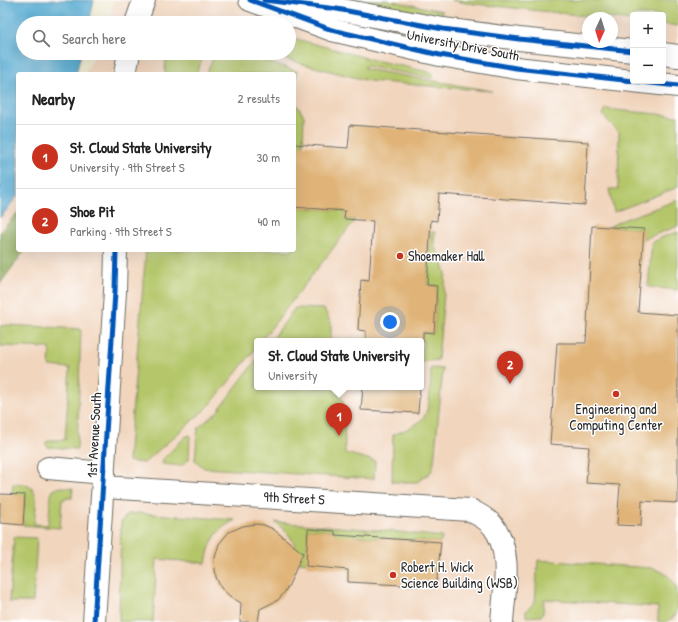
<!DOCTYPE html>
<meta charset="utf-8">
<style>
:root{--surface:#fff;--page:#f2f2f2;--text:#222;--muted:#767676;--line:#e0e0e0;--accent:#c8321e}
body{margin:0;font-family:"Patrick Hand",sans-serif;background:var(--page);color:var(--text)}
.controls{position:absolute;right:12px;top:12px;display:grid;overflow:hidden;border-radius:4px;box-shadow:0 4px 16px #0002}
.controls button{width:36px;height:36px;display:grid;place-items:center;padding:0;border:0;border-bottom:1px solid var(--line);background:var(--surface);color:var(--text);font:20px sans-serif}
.compass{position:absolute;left:582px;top:12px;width:36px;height:36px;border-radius:50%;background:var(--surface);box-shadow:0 4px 16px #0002;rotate:184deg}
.you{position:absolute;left:390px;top:322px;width:14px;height:14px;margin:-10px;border:3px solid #fff;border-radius:50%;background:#1a73e8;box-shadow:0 0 0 6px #1a73e833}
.badge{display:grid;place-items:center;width:26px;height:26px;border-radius:50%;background:var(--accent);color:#fff;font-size:13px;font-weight:700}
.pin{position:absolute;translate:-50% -33px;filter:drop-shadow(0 1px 2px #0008)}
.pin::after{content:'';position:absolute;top:21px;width:14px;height:12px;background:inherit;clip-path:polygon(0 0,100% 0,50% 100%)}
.popup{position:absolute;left:254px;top:338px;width:170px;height:52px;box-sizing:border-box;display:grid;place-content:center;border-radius:4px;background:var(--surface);filter:drop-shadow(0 1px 3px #0005);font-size:13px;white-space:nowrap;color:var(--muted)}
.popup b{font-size:15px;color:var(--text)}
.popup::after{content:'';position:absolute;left:50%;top:100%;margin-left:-8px;border:8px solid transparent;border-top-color:var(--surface)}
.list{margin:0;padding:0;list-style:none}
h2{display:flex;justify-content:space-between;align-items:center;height:52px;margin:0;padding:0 16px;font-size:17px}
h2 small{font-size:13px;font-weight:400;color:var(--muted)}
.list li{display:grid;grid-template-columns:26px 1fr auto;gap:12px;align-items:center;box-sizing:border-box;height:64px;padding:0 16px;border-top:1px solid var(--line)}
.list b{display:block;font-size:15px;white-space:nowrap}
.list p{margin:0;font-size:13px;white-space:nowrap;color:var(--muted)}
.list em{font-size:13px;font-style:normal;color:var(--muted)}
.icon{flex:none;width:22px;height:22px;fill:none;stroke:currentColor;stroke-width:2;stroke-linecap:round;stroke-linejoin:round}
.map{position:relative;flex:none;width:678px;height:622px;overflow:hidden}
.search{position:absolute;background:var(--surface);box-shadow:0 4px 16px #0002;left:16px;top:16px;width:280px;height:44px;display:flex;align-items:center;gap:10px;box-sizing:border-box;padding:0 14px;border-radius:22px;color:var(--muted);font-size:15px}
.panel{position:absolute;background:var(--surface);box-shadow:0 4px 16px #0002;left:16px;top:72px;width:280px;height:180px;border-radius:4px}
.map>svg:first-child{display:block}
.built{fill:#f1d5bd;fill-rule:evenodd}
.green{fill:#b4c669;stroke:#70784a}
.forest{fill:#8fab5d;stroke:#5d6b44}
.water{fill:#55aad1;stroke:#406a7e}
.building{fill:#e0b478}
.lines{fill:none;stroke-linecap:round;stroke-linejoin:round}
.minor-casing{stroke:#6f6d64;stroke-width:24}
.tertiary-casing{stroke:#6f6d64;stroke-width:24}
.minor{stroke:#fff;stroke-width:22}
.tertiary{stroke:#fff;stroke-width:22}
.cycleway-casing{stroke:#fff;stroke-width:8}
.cycleway{stroke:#0057b8;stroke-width:5}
.poi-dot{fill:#c8321e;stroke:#fff;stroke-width:1.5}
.labels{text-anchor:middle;stroke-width:3;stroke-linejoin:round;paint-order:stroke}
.street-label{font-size:14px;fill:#2b2b2b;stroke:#fff}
.poi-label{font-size:14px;fill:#2b2b2b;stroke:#fff;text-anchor:start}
</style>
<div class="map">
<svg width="678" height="622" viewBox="0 0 678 622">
<rect width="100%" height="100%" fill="#fff"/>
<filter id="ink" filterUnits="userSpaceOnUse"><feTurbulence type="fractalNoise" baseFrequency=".025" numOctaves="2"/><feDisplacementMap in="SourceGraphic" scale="8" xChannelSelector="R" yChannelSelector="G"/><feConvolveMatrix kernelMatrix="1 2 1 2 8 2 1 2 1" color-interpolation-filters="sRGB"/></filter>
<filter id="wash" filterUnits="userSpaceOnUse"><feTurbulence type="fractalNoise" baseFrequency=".012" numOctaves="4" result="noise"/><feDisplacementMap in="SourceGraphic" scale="16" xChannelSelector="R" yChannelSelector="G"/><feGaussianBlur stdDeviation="0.9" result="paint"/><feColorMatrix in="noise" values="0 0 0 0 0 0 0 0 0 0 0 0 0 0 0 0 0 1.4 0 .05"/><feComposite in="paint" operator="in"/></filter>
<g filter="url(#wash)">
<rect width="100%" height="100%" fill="#eee8cd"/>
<path class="built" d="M115 0H678V622H0V218L18 195V250H294V74H84L97 53H289V23H108ZM633 15H663V81H633ZM588 18H612V42H588ZM257 341H421V387H257Z"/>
<g class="green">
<polygon points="353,0 388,0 442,11 442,16"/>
<polygon points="452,0 678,0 678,26 663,24 663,15 633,15 633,21 466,3"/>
<polygon points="289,37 370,59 433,73 432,78 365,66 365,69 492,91 369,81 299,63 268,53 289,53"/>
<polygon points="166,53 205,53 196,74 165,74"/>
<polygon points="222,53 239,53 297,71 294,91 294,74 206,74 212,60"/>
<polygon points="294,101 304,116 303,145 294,144"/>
<polygon points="605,109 678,116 678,187 614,212 609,189 618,189 619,132 603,116"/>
<polygon points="678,200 678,226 673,228 643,239 643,229 609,227 620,221"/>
<polygon points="294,207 345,211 345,219 355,220 261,341 257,341 257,347 209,406 144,463 128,461 146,250 294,250"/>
<polygon points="431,232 435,232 434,245 446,272 438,360 421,362 423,332 434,333 437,286 427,285"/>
<polygon points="678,232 678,290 648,287 652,243 660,238"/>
<polygon points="295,308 324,309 331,323 331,341 271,341"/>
<polygon points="8,325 81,329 77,449 48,447 45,443 50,440 65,440 70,368 49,366 50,348 0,346 0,326"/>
<polygon points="257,359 257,387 337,387 344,405 345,453 375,461 374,479 204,468 195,460 198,428 217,412"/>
<path d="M431 368 443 369 434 462 431 472 417 482H392L393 435C402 431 411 428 419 422 432 414 430 382 431 368Z"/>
<polygon points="190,435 189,459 181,466 162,464 163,459 185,437"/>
<path d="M13 484C17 484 22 484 26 485 41 489 35 513 34 524L48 525 51 495 53 490 61 487 73 488 72 498H67L62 500 60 528 23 525 25 496 12 495Z"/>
<path d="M139 513 235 520C215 530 210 542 206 563L157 559 153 622H119L121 522 128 514Z"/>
<path d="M275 522 390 531 442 537 441 542 353 536 334 554 335 531 308 529 307 552 311 563 298 562C297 541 290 535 275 522Z"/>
<polygon points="14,537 37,538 33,602 9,602"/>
<path d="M538 560 651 568C668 572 678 582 678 600 678 605 678 611 675 615 673 618 670 620 668 622H658V607L544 599 543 613 541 616 526 617V611L535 602Z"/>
</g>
<polygon class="forest" points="18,212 18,250 25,250 0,284 0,232"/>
<polygon class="water" points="0,0 94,0 89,23 23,23 23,53 81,53 76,74 18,74 18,195 0,218"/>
<g id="blocks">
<g class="building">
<polygon points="350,125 588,142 585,205 439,194 437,221 431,220 427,285 437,286 434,333 423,332 423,341 366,341 366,331 358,330 361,280 369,281 373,221 344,219 345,211 294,207 294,144 348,148"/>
<polygon points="592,226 644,229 638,312 678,315 678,503 642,501 641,526 617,525 620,485 586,483 589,447 550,444 557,343 586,343"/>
<polygon points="363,387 420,387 418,413 361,410"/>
<polygon points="0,494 25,495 23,525 0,523"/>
<polygon points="255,524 264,525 273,529 303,553 289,585 284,593 278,600 260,609 258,622 240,622 241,603 231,597 221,588 216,577 214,561 219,544 229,532 243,526"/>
<polygon points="308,529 335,531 335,535 441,542 436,587 348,582 348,570 306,566"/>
</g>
</g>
</g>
<g filter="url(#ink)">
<use href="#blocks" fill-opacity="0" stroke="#6f6d64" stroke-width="1"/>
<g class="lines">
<defs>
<g id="minor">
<polyline points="136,23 144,0"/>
<polyline points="125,74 129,53"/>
<polyline points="48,468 104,473"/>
<path d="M103 487 470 510C477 514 488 519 493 526 513 551 504 592 502 622"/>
<polyline points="94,622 115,292 116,250"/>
</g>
<g id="tertiary">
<polyline points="250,0 332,30 440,55 516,68 678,86"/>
<polyline points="282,2 337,9 443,29 519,39 633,51"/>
<polyline points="663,54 678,56"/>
</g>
</defs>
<use href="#minor" class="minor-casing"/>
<use href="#tertiary" class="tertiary-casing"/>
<use href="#minor" class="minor"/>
<use href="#tertiary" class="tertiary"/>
<defs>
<g id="cycleway">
<polyline points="250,0 332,30 440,55 516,68 678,86"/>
<polyline points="264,0 337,9 443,29 519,39 633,51"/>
<polyline points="94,622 115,292 116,250"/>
</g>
</defs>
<use href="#cycleway" class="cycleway-casing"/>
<use href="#cycleway" class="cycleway"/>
</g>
</g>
<g class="poi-dot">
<circle cx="400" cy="256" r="4"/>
<circle cx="616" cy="394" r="4"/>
<circle cx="393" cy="575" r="4"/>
</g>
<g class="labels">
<g class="street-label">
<text transform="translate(463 45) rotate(11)" y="5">University Drive South</text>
<text transform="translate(94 435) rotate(-87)" y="5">1st Avenue South</text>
<text transform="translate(294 498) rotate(3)" y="5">9th Street S</text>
</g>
<g class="poi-label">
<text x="408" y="261">Shoemaker Hall</text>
<text x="616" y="414" text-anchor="middle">Engineering and<tspan x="616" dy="16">Computing Center</tspan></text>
<text x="401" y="572">Robert H. Wick<tspan x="401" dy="16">Science Building (WSB)</tspan></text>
</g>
</g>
</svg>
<div class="controls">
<button>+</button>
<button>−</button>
</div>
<svg class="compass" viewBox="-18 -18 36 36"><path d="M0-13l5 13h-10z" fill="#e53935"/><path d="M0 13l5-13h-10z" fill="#767676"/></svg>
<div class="you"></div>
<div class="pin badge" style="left:339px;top:436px">1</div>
<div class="popup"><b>St. Cloud State University</b>University</div>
<div class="pin badge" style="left:510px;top:384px">2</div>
<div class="search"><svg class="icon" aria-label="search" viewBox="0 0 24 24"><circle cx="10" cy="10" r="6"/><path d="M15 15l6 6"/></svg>Search here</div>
<section class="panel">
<h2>Nearby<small>2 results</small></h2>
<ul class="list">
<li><span class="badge">1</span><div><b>St. Cloud State University</b><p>University · 9th Street S</p></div><em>30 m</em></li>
<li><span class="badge">2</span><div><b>Shoe Pit</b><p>Parking · 9th Street S</p></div><em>40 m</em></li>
</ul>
</section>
</div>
